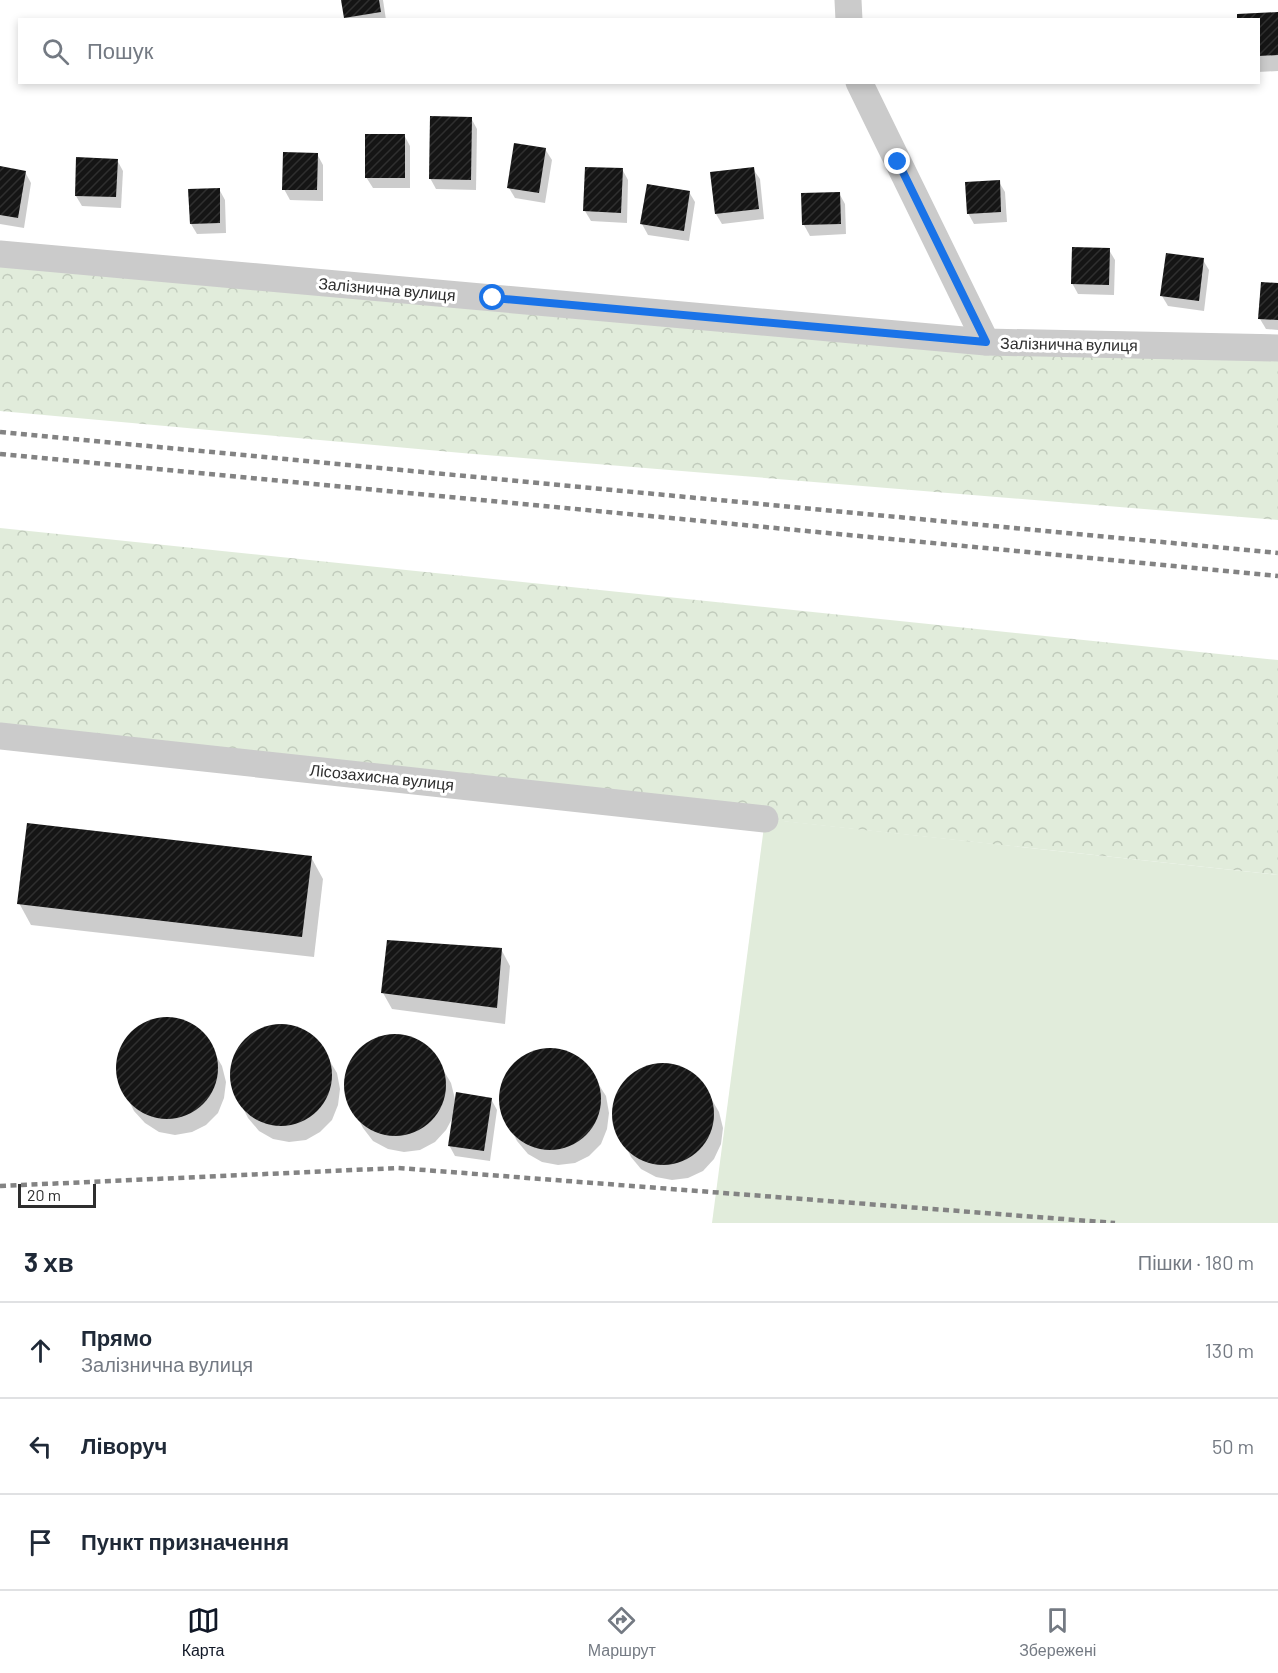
<!DOCTYPE html>
<html lang="uk">
<meta charset="utf-8">
<style>
:root{--surface:#fff;--page:#f6f6f7;--text:#1f2937;--muted:#747a83;--line:#e0e1e3;--accent:#111827}
body{margin:0;font-family:Barlow,sans-serif;background:var(--page);color:var(--text)}
.scale{position:absolute;left:18px;bottom:15px;width:78px;box-sizing:border-box;padding-left:6px;border:3px solid #2e2e2e;border-top:0;font-size:16px;line-height:21px;white-space:nowrap;color:#2e2e2e;-webkit-text-stroke:4px #fff;paint-order:stroke}
.stop{position:absolute;width:18px;height:18px;margin:-14px;border:4px solid #1a73e8;border-radius:50%;background:#fff}
.stop.end{background:#1a73e8;border-color:#fff;box-shadow:0 2px 6px #0008}
.list{margin:0;padding:0;list-style:none}
h2{display:flex;justify-content:space-between;align-items:center;height:78px;margin:0;padding:0 24px;font-size:26px}
h2 small{font-size:20px;font-weight:400;color:var(--muted)}
.list li{display:grid;grid-template-columns:39px 1fr auto;gap:18px;align-items:center;box-sizing:border-box;height:96px;padding:0 24px;border-top:2px solid var(--line)}
.list b{display:block;font-size:22px;white-space:nowrap}
.list p{margin:0;font-size:20px;white-space:nowrap;color:var(--muted)}
.list em{font-size:20px;font-style:normal;color:var(--muted)}
.icon{flex:none;width:33px;height:33px;fill:none;stroke:currentColor;stroke-width:2;stroke-linecap:round;stroke-linejoin:round}
.map{position:relative;flex:none;width:1278px;height:1223px;overflow:hidden}
.search{position:absolute;background:var(--surface);box-shadow:0 3px 9px #0003;left:18px;right:18px;top:18px;height:66px;display:flex;align-items:center;gap:15px;box-sizing:border-box;padding:0 21px;border-radius:0px;color:var(--muted);font-size:22px}
.sheet{height:366px;background:var(--surface)}
nav{display:flex;justify-content:space-around;align-items:center;box-sizing:border-box;height:84px;border-top:2px solid var(--line);background:var(--surface);font-size:16px;color:var(--muted)}
nav a{display:grid;justify-items:center;gap:3px}
nav .on{color:var(--accent)}
.map>svg:first-child{display:block}
.grass{fill:#e1ecdb}
.forest{fill:url(#forest-crowns)}
.shadow{fill:#0003}
.building{fill:url(#building-hatch)}
.lines{fill:none;stroke-linecap:round;stroke-linejoin:round}
.street{stroke:#cbcbcb;stroke-width:27}
.rail{stroke:#838383;stroke-width:4.5;stroke-dasharray:6 4.5;stroke-linecap:butt}
.route{stroke:#1a73e8;stroke-width:8}
.labels{text-anchor:middle;stroke-width:6;stroke-linejoin:round;paint-order:stroke}
.street-label{font-size:16px;fill:#2e2e2e;stroke:#fff}
</style>
<div class="map">
<svg width="1278" height="1223" viewBox="0 0 1278 1223">
<defs>
<pattern id="forest-crowns" width="20" height="18" patternUnits="userSpaceOnUse" patternTransform="scale(1.5)"><rect width="20" height="18" fill="#e1ecdb"/><path d="M2 6a3 3 0 1 1 6 0M12 15a3 3 0 1 1 6 0" fill="none" stroke="#c1cbbc"/></pattern>
<pattern id="building-hatch" width="6" height="6" patternUnits="userSpaceOnUse" patternTransform="scale(1.5)"><rect width="6" height="6" fill="#151515"/><path d="M-1 1l2-2M0 6l6-6M5 7l2-2" fill="none" stroke="#2f2f2f"/></pattern>
</defs>
<rect width="100%" height="100%" fill="#fff"/>
<polygon class="grass" points="765,819 1278,875 1278,1223 712,1223"/>
<g class="forest">
<polygon points="0,254 986,342 1278,348 1278,520 462,453 0,411"/>
<polygon points="0,528 1278,660 1278,875 0,736"/>
</g>
<g class="shadow">
<polygon points="343,0 383,0 386,20 346,20"/>
<polygon points="1278,14 1278,71 1258,72 1258,20"/>
<polygon points="471,118 477,129 476,190 436,189 430,178"/>
<polygon points="404,135 410,146 410,188 373,188 366,177"/>
<polygon points="545,149 552,160 545,203 515,198 509,188"/>
<polygon points="317,154 323,165 323,201 290,200 284,189"/>
<polygon points="117,160 123,171 121,208 82,206 76,196"/>
<polygon points="0,168 25,172 31,183 24,228 0,224"/>
<polygon points="622,169 628,180 627,223 591,221 585,211"/>
<polygon points="753,169 760,179 764,219 722,224 716,214"/>
<polygon points="999,182 1005,192 1007,222 974,224 968,213"/>
<polygon points="219,189 225,200 226,233 197,234 191,224"/>
<polygon points="689,192 695,202 689,241 648,235 642,224"/>
<polygon points="839,193 845,204 846,234 810,236 804,225 802,194"/>
<polygon points="1109,250 1115,260 1114,295 1078,294 1072,283"/>
<polygon points="1203,260 1209,270 1204,311 1168,306 1162,296"/>
<polygon points="1278,285 1278,330 1266,329 1260,319"/>
<polygon points="311,857 323,879 314,957 31,925 19,903"/>
<polygon points="501,949 510,966 505,1024 392,1009 383,993"/>
<polygon points="160,1019 176,1019 191,1025 204,1035 222,1066 226,1082 224,1098 218,1113 206,1125 192,1132 175,1135 159,1132 145,1123 134,1111 118,1078 117,1062 122,1046 131,1033 144,1024"/>
<polygon points="274,1026 290,1027 306,1032 318,1042 337,1073 340,1089 338,1105 332,1120 320,1132 306,1140 289,1142 273,1139 259,1131 248,1118 232,1086 232,1069 236,1054 246,1041 259,1031"/>
<polygon points="389,1036 405,1037 420,1042 433,1053 451,1083 456,1103 491,1099 497,1110 490,1161 455,1156 449,1145 453,1117 446,1130 435,1142 420,1150 404,1152 388,1149 373,1141 363,1128 347,1096 346,1079 351,1064 360,1051 373,1041"/>
<polygon points="543,1049 559,1050 574,1055 587,1066 606,1096 609,1113 607,1129 601,1144 589,1156 575,1163 558,1165 542,1162 528,1154 517,1141 501,1109 501,1092 505,1077 515,1064 528,1054"/>
<polygon points="657,1064 673,1065 688,1071 701,1081 719,1112 723,1128 721,1144 714,1159 703,1171 688,1178 672,1180 656,1177 641,1169 631,1157 615,1124 614,1108 619,1092 628,1079 641,1069"/>
</g>
<g class="building">
<polygon points="341,0 379,0 381,12 344,18"/>
<polygon points="1278,12 1278,55 1258,56 1258,20 1237,20 1237,14"/>
<polygon points="430,116 472,117 471,180 429,179"/>
<rect x="365" y="134" width="40" height="44"/>
<polygon points="514,143 546,148 539,193 507,188"/>
<polygon points="283,152 318,153 317,190 282,190"/>
<polygon points="76,157 118,159 116,197 75,196"/>
<polygon points="0,166 26,171 18,218 0,215"/>
<polygon points="585,167 623,168 621,213 583,211"/>
<polygon points="754,167 759,209 715,214 710,172"/>
<polygon points="1000,180 1001,212 967,214 965,182"/>
<polygon points="647,184 690,191 684,231 640,224"/>
<polygon points="220,188 220,223 190,224 188,189"/>
<polygon points="840,192 841,224 802,225 801,193"/>
<polygon points="1072,247 1110,248 1109,285 1071,284"/>
<polygon points="1166,253 1204,258 1199,301 1160,296"/>
<polygon points="1261,282 1278,283 1278,320 1258,319"/>
<polygon points="27,823 312,856 302,937 17,904"/>
<polygon points="387,940 502,948 497,1008 381,993"/>
<circle cx="167" cy="1068" r="51"/>
<circle cx="281" cy="1075" r="51"/>
<circle cx="395" cy="1085" r="51"/>
<circle cx="550" cy="1099" r="51"/>
<circle cx="663" cy="1114" r="51"/>
<polygon points="456,1092 492,1098 484,1151 448,1146"/>
</g>
<g class="lines">
<g class="street">
<polyline points="848,0 849,20"/>
<polyline points="859,82 986,342"/>
<polyline points="0,254 986,342 1278,348"/>
<polyline points="0,736 765,819"/>
</g>
<g class="rail">
<polyline points="0,432 1278,553"/>
<polyline points="0,454 1278,576"/>
<polyline points="0,1186 398,1168 1115,1223"/>
</g>
</g>
<g class="lines">
<polyline class="route" points="493,298 986,342 898,162"/>
</g>
<g class="labels">
<g class="street-label">
<text transform="translate(387 289) rotate(5)" y="6">Залізнична вулиця</text>
<text transform="translate(1069 344) rotate(1)" y="6">Залізнична вулиця</text>
<text transform="translate(382 777) rotate(6)" y="6">Лісозахисна вулиця</text>
</g>
</g>
</svg>
<div class="scale">20 m</div>
<div class="stop" style="left:493px;top:298px"></div>
<div class="stop end" style="left:898px;top:162px"></div>
<div class="search"><svg class="icon" aria-label="search" viewBox="0 0 24 24"><circle cx="10" cy="10" r="6"/><path d="M15 15l6 6"/></svg>Пошук</div>
</div>
<section class="sheet">
<h2>3 хв<small>Пішки · 180 m</small></h2>
<ul class="list">
<li><svg class="icon" aria-label="ahead" viewBox="0 0 24 24"><path d="M12 20V5M6 11l6-6 6 6"/></svg><div><b>Прямо</b><p>Залізнична вулиця</p></div><em>130 m</em></li>
<li><svg class="icon" aria-label="left" viewBox="0 0 24 24"><path d="M17 20v-9H6M10 6l-5 5 5 5"/></svg><div><b>Ліворуч</b></div><em>50 m</em></li>
<li><svg class="icon" aria-label="arrive" viewBox="0 0 24 24"><path d="M6 21V4h12l-3 4 3 4H6"/></svg><div><b>Пункт призначення</b></div></li>
</ul>
</section>
<nav>
<a class="on"><svg class="icon" aria-label="map" viewBox="0 0 24 24"><path d="M3 6l6-2 6 2 6-2v14l-6 2-6-2-6 2zM9 4v14M15 6v14"/></svg>Карта</a>
<a><svg class="icon" aria-label="directions" viewBox="0 0 24 24"><path d="M12 3l9 9-9 9-9-9zM9 14v-3h6M13 9l2 2-2 2"/></svg>Маршрут</a>
<a><svg class="icon" aria-label="saved" viewBox="0 0 24 24"><path d="M7 4h10v16l-5-4-5 4z"/></svg>Збережені</a>
</nav>
